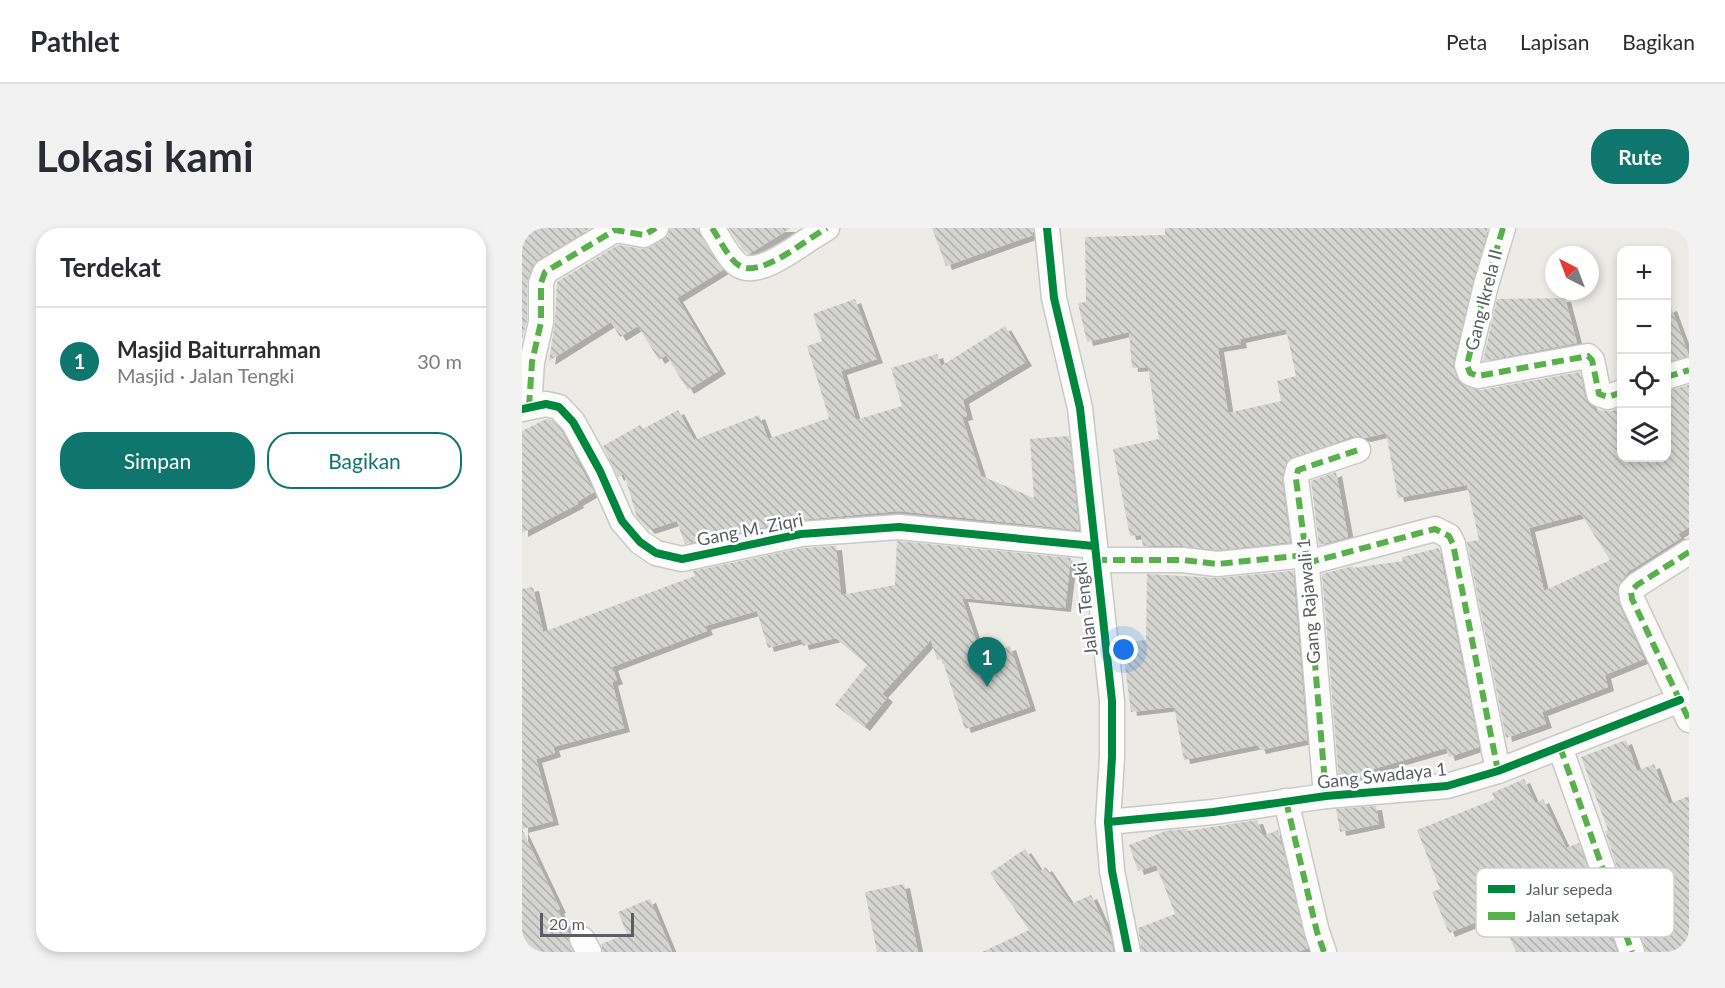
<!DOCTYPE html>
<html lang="id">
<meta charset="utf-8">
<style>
:root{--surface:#fff;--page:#f2f2f3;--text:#2b2b33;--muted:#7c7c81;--line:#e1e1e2;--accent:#0f766e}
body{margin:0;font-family:Lato,sans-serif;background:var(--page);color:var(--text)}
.controls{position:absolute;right:18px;top:18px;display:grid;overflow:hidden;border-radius:12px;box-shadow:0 3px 9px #0003}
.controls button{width:54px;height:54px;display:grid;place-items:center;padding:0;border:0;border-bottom:2px solid var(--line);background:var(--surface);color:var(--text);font:30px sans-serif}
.compass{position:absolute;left:1023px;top:18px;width:54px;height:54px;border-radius:50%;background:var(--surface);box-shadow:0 3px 9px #0003;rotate:318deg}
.scale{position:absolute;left:18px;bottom:15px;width:94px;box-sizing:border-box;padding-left:6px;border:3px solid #5a5e65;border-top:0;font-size:16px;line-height:21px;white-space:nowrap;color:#5a5e65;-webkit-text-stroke:4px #fff;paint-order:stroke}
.you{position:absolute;left:602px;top:422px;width:21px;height:21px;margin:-15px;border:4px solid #fff;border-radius:50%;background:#1a73e8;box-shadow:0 0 0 9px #1a73e833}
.badge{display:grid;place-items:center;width:39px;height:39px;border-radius:50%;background:var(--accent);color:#fff;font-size:20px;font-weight:700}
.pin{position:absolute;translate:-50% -50px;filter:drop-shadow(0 2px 3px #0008)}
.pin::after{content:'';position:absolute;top:32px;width:21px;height:18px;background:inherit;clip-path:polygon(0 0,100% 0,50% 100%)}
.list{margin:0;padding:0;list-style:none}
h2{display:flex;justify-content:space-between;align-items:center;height:78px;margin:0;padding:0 24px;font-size:26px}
h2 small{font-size:20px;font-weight:400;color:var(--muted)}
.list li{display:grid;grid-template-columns:39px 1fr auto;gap:18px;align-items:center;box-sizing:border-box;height:108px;padding:0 24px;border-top:2px solid var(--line)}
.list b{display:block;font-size:22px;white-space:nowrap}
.list p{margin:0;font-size:20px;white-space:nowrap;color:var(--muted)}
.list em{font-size:20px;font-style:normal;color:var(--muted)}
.actions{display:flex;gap:12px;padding:18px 24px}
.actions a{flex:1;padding:14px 0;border:2px solid var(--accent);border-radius:24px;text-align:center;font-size:21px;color:var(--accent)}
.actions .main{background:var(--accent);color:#fff}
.icon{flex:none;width:33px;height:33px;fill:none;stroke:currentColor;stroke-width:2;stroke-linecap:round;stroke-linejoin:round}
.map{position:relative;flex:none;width:1167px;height:724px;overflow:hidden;border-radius:24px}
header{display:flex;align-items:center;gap:36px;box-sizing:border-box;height:84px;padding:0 30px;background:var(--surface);border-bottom:2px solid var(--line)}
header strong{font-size:28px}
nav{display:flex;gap:33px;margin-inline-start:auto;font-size:21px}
.intro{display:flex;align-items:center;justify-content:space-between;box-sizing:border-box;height:144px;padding:0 36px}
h1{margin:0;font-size:42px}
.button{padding:15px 27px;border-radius:24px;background:var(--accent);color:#fff;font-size:21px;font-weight:700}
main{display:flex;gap:36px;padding:0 36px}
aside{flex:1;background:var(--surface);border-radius:24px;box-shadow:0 3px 9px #0003}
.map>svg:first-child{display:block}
.building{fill:url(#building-back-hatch);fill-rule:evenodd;filter:url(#shadow)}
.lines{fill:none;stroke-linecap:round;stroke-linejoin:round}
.minor-casing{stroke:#c8c9c8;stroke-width:27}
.minor{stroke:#fcfcfb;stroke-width:24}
.quiet{stroke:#58b04a;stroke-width:6;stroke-dasharray:12 6;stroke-linecap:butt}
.cycleway-casing{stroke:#fff;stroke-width:11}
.cycleway{stroke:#00873e;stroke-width:8}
.labels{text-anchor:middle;stroke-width:5;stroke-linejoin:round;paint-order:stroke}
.street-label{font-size:18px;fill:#5a5e65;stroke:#fff}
.key{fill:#fff;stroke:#cecfd1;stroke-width:1.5}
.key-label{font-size:16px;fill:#5a5e65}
</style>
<header>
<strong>Pathlet</strong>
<nav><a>Peta</a><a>Lapisan</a><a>Bagikan</a></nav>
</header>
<div class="intro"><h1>Lokasi kami</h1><a class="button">Rute</a></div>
<main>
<aside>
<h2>Terdekat<small></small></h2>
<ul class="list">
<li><span class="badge">1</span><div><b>Masjid Baiturrahman</b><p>Masjid · Jalan Tengki</p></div><em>30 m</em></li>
</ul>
<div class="actions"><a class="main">Simpan</a><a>Bagikan</a></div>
</aside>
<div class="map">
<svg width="1167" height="724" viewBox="0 0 1167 724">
<defs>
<pattern id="building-back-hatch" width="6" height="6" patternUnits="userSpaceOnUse" patternTransform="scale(1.5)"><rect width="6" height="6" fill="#d4d4d0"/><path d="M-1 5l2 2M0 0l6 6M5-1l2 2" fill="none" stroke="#afafac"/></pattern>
<filter id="shadow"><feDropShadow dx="6" dy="4" stdDeviation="0" flood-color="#0004"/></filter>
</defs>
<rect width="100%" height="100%" fill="#ecebe5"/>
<g class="building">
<polygon points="0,0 69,0 16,32 10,38 5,55 5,92 0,112"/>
<polygon points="148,0 176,0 201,42 155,70 198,142 166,162 144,127 137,132 116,98 98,109 89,94 27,133 33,94 35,54 96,17 120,21 129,19 146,8"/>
<polygon points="207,0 269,0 227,26 221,22"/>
<polygon points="410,0 511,0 511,7 424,38"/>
<path d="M643 0H966L931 134 932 142 938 155 959 162 1058 144 1063 169 1073 182 1090 183 1100 179V230H1144V163L1167 157V299L1156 306 1159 310 1106 344 1095 359 1097 377 1122 431 1083 447 1086 459 1020 484 1024 496 984 510 945 314 957 312 945 257 876 270 864 205 843 210 831 208 765 233 760 252 768 314 695 322 661 318H621L619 307 608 308 591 221 637 211 626 139 610 140 607 104 565 114 556 75 564 74 563 9 643 7ZM764 101 774 148 755 153 759 173 706 185 696 120 719 116 718 111ZM1059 286 1088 332 1022 363 1007 300Z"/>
<polygon points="1043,70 1055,115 961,133 975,71"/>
<polygon points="333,71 355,131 319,143 334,192 380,178 369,140 415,126 419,138 483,98 504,134 441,172 445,188 440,189 459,248 512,270 508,211 547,208 557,302 377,283 276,292 163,316 155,293 127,302 115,289 102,246 96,249 81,218 118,197 121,201 156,182 172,212 237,187 246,211 307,190 285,118 300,113 291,86"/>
<polygon points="1149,79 1167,128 1144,134 1144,81"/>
<polygon points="24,191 30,192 39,202 72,264 55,274 56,276 0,305 0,203"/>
<polygon points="814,244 826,309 797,317 789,253"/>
<polygon points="375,313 549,330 543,380 440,370 459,428 488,418 508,479 443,501 420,431 415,432 409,412 360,466 365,470 342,499 313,477 345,437 314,410 281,418 279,411 246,420 235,383 183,398 185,403 90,439 95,452 90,454 102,500 31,519 33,525 14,531 31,593 0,601 38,681 36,682 47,706 46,711 51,724 0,724 0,361 11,359 21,404 173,348 171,343 281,320 314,318 319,367 373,357"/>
<polygon points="917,320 957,519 927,529 924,520 851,541 852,550 817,553 800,346 831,338 831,340 881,333 880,329"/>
<polygon points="771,343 785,512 738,522 736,517 662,532 652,479 609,484 600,415 624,412 625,346 696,350"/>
<polygon points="1104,512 1115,543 1132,536 1147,576 1167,568 1167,724 1124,724 1083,603 1086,602 1059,529"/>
<polygon points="1002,551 1013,575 1021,571 1044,620 1057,615 1095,724 994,724 977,685 927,705 910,664 918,661 895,602 973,571 970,565"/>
<polygon points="854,578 857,596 818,604 814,581"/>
<polygon points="735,592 741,608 756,602 786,720 776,724 620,724 616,700 653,686 634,637 616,643 607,617 644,603 664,601 665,603"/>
<polygon points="503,621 518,643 524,639 549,676 569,667 589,710 591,724 460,724 507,702 468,645"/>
<polygon points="382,656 396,724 355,724 343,664"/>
<polygon points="128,671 150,724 81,724 79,716 105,706 96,684"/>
</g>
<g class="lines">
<defs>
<g id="minor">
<path d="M190 0C197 10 207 32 218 38 240 50 284 11 305 0"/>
<polyline points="525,0 532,70 558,180 590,473 590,529 586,594 590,643 606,724"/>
<polyline points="981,0 964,57 945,137 948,145 956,148 1066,128 1070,132 1077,166 1086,169 1100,164"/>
<polyline points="1144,149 1167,142"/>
<polyline points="7,179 10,134 19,94 19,55 23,44 93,2 122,7 134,0"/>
<polyline points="0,181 24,176 37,179 51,194 78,243 100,293 118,314 134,325 160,331 279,306 377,299 572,318"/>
<polyline points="1167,324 1115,357 1109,363 1110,371 1167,492"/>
<polyline points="573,332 661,332 695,336 784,327"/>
<polyline points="785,335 913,301 927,308 931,316 976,543"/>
<polyline points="1038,519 1110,724"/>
<polyline points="804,568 784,327 774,251 776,242 836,222"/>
<polyline points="764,573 795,704 802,724"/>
<polyline points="586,594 691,584 804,568 925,558 976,543 1158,472"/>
<polyline points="60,711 67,724"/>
</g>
</defs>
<use href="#minor" class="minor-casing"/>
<use href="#minor" class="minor"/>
<g class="quiet">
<path d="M190 0C197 10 207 32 218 38 240 50 284 11 305 0"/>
<polyline points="981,0 964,57 945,137 948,145 956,148 1066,128 1070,132 1077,166 1086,169 1100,164"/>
<polyline points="1144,149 1167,142"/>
<polyline points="7,179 10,134 19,94 19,55 23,44 93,2 122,7 134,0"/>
<polyline points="1167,324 1115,357 1109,363 1110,371 1167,492"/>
<polyline points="573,332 661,332 695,336 784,327"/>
<polyline points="785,335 913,301 927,308 931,316 976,543"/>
<polyline points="1038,519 1110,724"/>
<polyline points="804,568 784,327 774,251 776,242 836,222"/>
<polyline points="764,573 795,704 802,724"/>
</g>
<defs>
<g id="cycleway">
<polyline points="525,0 532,70 558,180 590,473 590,529 586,594 590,643 606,724"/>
<polyline points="0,181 24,176 37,179 51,194 78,243 100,293 118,314 134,325 160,331 279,306 377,299 572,318"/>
<polyline points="586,594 691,584 804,568 925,558 976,543 1158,472"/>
</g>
</defs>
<use href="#cycleway" class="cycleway-casing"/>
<use href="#cycleway" class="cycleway"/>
</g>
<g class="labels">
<g class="street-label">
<text transform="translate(962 72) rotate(-76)" y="6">Gang Ikrela II</text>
<text transform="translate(228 302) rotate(-11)" y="6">Gang M. Ziqri</text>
<text transform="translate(787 373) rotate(-95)" y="6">Gang Rajawali 1</text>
<text transform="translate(564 381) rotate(-97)" y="6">Jalan Tengki</text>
<text transform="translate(860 548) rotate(-6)" y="6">Gang Swadaya 1</text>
</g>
</g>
<rect x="954" y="640" width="198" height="69" rx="9" class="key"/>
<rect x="966" y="657" width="27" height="8" fill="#00873e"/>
<rect x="966" y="684" width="27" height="8" fill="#58b04a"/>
<g class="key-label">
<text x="1004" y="667">Jalur sepeda</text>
<text x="1004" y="694">Jalan setapak</text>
</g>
</svg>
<div class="controls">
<button>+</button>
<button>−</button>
<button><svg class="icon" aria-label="locate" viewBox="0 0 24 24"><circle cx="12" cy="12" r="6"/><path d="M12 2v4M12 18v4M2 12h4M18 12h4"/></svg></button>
<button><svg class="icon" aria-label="layers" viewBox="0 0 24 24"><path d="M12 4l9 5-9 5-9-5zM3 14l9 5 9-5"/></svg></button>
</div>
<svg class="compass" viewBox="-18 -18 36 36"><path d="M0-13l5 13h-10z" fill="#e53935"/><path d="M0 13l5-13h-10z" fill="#7c7c81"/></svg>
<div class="scale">20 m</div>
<div class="you"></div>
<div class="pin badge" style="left:465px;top:459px">1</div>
</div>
</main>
